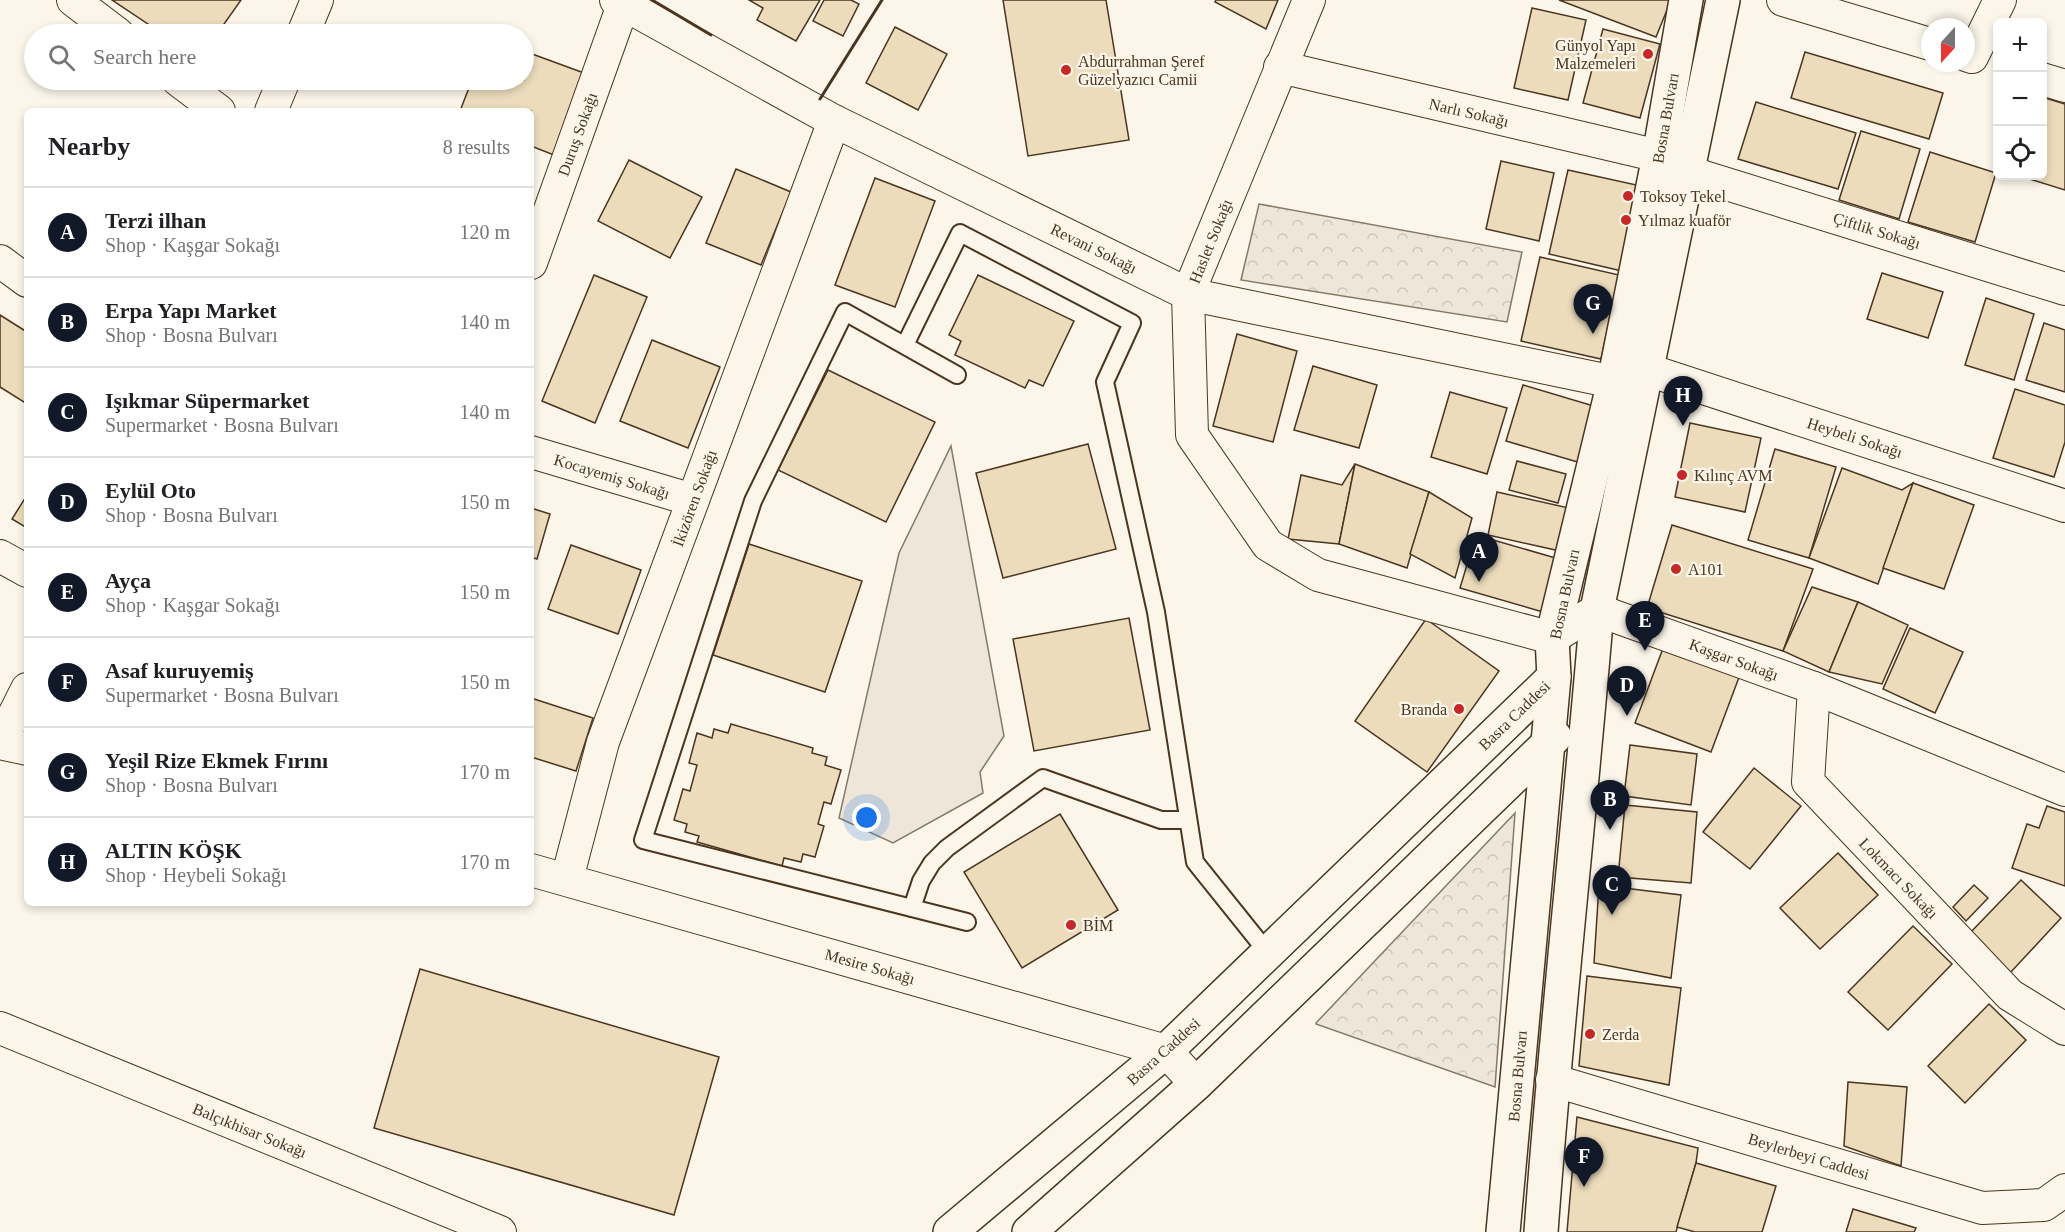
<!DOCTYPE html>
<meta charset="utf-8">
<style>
:root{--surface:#fff;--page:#f2f2f2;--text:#202124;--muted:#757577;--line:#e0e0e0;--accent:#111827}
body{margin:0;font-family:Georgia,serif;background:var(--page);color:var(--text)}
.controls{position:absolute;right:18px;top:18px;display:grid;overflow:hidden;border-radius:9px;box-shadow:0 3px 9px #0003}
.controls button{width:54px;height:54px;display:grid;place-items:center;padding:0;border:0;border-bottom:2px solid var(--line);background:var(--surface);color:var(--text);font:30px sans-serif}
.compass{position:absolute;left:1921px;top:18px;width:54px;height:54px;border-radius:50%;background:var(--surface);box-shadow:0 3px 9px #0003;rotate:201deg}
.you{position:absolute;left:867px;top:818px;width:21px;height:21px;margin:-15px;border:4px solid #fff;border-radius:50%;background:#1a73e8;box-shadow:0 0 0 9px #1a73e833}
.badge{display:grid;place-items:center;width:39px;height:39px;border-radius:50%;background:var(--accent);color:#fff;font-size:20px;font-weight:700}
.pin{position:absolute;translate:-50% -50px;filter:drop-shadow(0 2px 3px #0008)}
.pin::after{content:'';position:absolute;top:32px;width:21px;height:18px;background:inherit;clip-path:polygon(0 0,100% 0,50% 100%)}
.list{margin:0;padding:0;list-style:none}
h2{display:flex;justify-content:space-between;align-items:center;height:78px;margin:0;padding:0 24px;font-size:26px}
h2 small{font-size:20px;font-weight:400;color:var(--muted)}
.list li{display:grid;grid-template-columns:39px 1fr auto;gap:18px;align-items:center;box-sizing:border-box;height:90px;padding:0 24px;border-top:2px solid var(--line)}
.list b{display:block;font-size:22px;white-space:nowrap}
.list p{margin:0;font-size:20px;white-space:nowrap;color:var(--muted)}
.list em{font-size:20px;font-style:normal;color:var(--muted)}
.icon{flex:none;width:33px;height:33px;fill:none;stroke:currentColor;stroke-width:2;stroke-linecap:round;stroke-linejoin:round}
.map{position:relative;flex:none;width:2065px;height:1232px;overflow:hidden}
.search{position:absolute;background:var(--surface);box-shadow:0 3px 9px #0003;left:24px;top:24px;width:510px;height:66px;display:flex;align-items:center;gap:15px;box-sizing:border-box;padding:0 21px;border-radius:33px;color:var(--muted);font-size:22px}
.panel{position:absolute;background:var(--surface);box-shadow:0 3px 9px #0003;left:24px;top:108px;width:510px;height:798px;border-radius:9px}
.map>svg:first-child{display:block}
.green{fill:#ede6d9;stroke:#887966;stroke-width:1.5}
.park{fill:url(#park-crowns);stroke:#887966;stroke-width:1.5}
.building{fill:#ecdcbc;stroke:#4a3520;stroke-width:1.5}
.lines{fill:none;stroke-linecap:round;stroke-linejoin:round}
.service-casing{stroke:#4a3520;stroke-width:20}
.minor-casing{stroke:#4a3520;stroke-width:34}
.secondary-casing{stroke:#4a3520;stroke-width:36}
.service{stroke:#fbf6e9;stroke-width:16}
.minor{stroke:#fbf6e9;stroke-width:32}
.secondary{stroke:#fbf6e9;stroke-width:33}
.wall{stroke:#4a3520;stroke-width:3}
.poi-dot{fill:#c62828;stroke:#fbf6e9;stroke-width:2}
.labels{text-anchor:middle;stroke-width:4.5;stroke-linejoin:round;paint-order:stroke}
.poi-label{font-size:16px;fill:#4a3520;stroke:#fbf6e9;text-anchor:start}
.street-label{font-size:16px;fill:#4a3520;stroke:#fbf6e9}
</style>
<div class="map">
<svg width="2065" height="1232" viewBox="0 0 2065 1232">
<defs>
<pattern id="park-crowns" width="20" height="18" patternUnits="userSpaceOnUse" patternTransform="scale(1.5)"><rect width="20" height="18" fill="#ede6d9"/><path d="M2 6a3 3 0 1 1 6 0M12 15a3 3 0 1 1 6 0" fill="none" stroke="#cdc6ba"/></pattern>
</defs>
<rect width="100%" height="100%" fill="#fbf6e9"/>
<polygon class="green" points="951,446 1004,736 980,772 983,793 893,843 839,818 899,553"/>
<g class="park">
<polygon points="1259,204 1522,252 1507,322 1241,280"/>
<polygon points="1515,813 1495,1087 1316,1024 1316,1023"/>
</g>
<g class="building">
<polygon points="112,0 241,0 217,34 163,34"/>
<polygon points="749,0 820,0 796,41 757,20 763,8"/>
<polygon points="824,0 851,0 859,4 843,36 813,21"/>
<polygon points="1003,0 1106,0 1129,140 1028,156"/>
<polygon points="1216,0 1278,0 1266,29 1215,2"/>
<polygon points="1559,0 1671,0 1656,37"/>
<polygon points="1532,8 1586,20 1568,100 1514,88"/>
<polygon points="895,27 947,54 918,110 866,83"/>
<polygon points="1603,29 1660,44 1640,118 1583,103"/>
<polygon points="524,51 584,73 554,155 531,146 531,111 460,111 472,80 524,80"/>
<polygon points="1805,52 1943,93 1929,139 1791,98"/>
<polygon points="2042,97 2065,104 2065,190 2020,176 2042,176"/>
<polygon points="1756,102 1856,133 1838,189 1738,159"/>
<polygon points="1861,131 1920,149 1899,219 1839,200"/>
<polygon points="1930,152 1996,173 1975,242 1908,222"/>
<polygon points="629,160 702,197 670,258 598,221"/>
<polygon points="1501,161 1554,173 1539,241 1486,229"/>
<polygon points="736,169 791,192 761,265 706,243"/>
<polygon points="1568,170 1641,186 1622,271 1549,254"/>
<polygon points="875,178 935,201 895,307 835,285"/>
<polygon points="1540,257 1619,275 1601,359 1521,341"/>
<polygon points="1882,273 1943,292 1928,338 1867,319"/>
<polygon points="594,275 647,297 595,423 542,401"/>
<polygon points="978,275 1074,321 1043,386 1029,380 1025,388 955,355 961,341 949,335"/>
<polygon points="1986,298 2034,314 2014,380 1965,365"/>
<polygon points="0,315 27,332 27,404 0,387"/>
<polygon points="2044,323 2065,330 2065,392 2026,380"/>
<polygon points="1237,334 1297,351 1273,442 1213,426"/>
<polygon points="652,340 720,367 688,448 620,421"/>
<polygon points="1313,366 1377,385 1359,448 1294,430"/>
<polygon points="828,370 935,422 886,522 778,470"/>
<polygon points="1523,385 1597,407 1581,463 1506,441"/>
<polygon points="2015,389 2065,405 2065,442 2054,477 1993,458"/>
<polygon points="1450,392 1507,408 1487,474 1431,457"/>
<polygon points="1690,423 1761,438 1745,512 1675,497"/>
<polygon points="1088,444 1116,549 1003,578 976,473"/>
<polygon points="1775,449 1836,467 1809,558 1748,540"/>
<polygon points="1517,461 1566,474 1558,503 1509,490"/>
<polygon points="1355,464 1339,544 1288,539 1301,475 1342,485"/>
<polygon points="1355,464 1429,492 1407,568 1339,544"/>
<polygon points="1842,468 1902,490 1913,483 1878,584 1809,558"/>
<polygon points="1913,483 1974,505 1944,589 1883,568"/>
<polygon points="1429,492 1472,518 1455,578 1410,554"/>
<polygon points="1497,492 1569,508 1560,551 1488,535"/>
<polygon points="27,495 27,528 12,519"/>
<polygon points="531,508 550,514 537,559 531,557 531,559"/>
<polygon points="1672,525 1813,569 1783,651 1647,608"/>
<polygon points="1476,535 1559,559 1543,612 1460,588"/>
<polygon points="749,544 862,581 825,692 713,655"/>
<polygon points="571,545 641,570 618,634 548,609"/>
<polygon points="1812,587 1858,602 1829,672 1783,651"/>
<polygon points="1858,602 1908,625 1882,684 1829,672"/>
<polygon points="1129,618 1150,730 1034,751 1013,639"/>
<polygon points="1426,619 1499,671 1427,772 1355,721"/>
<polygon points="1910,628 1963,652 1935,713 1883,689"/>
<polygon points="1665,643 1741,672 1711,752 1635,723"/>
<polygon points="531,698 593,718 576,771 531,757"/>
<polygon points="731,724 813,748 812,753 827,757 825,765 841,770 831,804 824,802 818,824 824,826 815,857 803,854 801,862 784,858 782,866 697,842 699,836 685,832 687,824 674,820 683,789 690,791 697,765 689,763 697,733 712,738 714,729 728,733"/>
<polygon points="1630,745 1697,754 1691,805 1624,796"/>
<polygon points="1754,768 1801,806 1750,869 1703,832"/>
<polygon points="1625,805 1697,812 1691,883 1618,877"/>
<polygon points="2047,806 2065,812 2065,886 2012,868 2027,824 2039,828"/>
<polygon points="1060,814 1118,910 1022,968 964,872"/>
<polygon points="1838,853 1878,895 1820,949 1780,908"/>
<polygon points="2021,880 2061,918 2010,973 1969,934"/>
<polygon points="1599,885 1681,895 1671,978 1594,963"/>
<polygon points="1974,885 1988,898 1966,921 1953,907"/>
<polygon points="1913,926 1952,964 1888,1030 1848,992"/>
<polygon points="420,969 719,1057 674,1215 374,1128"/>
<polygon points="1587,976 1681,988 1669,1085 1579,1066"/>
<polygon points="1989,1004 2026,1040 1965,1103 1928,1066"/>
<polygon points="1848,1082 1907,1087 1901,1166 1844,1146"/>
<polygon points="1577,1117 1698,1148 1696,1163 1676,1232 1567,1232"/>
<polygon points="1696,1163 1776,1186 1762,1232 1695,1232 1677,1227"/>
<polygon points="1853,1209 1916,1228 1914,1232 1846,1232"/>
</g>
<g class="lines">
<defs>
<g id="service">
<polyline points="905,345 960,233 1132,323 1105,382 1156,612 1195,862 1268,953"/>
<polyline points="957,375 845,312 753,501 643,840 967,922"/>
<polyline points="912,908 921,881 932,863 947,848 1043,778 1161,820 1188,820"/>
</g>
<g id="minor">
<polyline points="73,0 118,34"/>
<polyline points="616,0 834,121 1188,294 1614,382"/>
<polyline points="1309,0 1188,294 1192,435 1268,545 1318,575 1552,638 1597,610 1814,688 2065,790"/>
<polyline points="1783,0 1930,44"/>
<polyline points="303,34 317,0"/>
<polyline points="1966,55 1972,57 2000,0"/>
<polyline points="1280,67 1659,156"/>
<polyline points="2042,79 2065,86"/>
<polyline points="178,80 219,111"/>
<polyline points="271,111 284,80"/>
<polyline points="1688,172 2065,289"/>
<polyline points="0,261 27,281"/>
<polyline points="531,263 623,5"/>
<polyline points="1645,369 2065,506"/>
<polyline points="531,452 693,500"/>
<polyline points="0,556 27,571"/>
<polyline points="1814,688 1808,782 2010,995 2065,1029"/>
<polyline points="0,743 27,689"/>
<polyline points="0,743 27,749"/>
<polyline points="531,870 1166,1051 1196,1084"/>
<polyline points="567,879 603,742 834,121"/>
<polyline points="0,1028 500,1232"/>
<polyline points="1552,1080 1982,1208 2044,1205 2065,1190"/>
</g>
<g id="secondary">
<polyline points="950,1232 1166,1051 1554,677"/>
<polyline points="1029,1232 1196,1084 1555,737"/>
<polyline points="1503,1232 1554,677 1552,638 1614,382 1659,156 1686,0"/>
<path d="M1541 1232C1556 1024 1580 817 1597 610L1723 0"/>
</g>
</defs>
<use href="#service" class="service-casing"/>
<use href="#minor" class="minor-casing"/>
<use href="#secondary" class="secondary-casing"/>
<use href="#service" class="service"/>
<use href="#minor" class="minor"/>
<use href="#secondary" class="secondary"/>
<g class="wall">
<polyline points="652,0 711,35"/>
<polyline points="820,99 882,0"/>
</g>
</g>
<g class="poi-dot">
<circle cx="1648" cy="54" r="6"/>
<circle cx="1066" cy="70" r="6"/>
<circle cx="1628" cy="196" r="6"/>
<circle cx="1626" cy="220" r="6"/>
<circle cx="1682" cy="475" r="6"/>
<circle cx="1676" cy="569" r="6"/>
<circle cx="1459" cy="709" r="6"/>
<circle cx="1071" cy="925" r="6"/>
<circle cx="1590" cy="1034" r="6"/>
</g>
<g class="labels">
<g class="poi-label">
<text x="1636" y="51" text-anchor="end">Günyol Yapı<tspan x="1636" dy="18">Malzemeleri</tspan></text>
<text x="1078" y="67">Abdurrahman Şeref<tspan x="1078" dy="18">Güzelyazıcı Camii</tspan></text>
<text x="1640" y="202">Toksoy Tekel</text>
<text x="1638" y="226">Yılmaz kuaför</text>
<text x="1694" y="481">Kılınç AVM</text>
<text x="1688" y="575">A101</text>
<text x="1447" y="715" text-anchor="end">Branda</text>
<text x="1083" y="931">BİM</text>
<text x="1602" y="1040">Zerda</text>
</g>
<g class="street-label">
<text transform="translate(1469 112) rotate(13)" y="6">Narlı Sokağı</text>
<text transform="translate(1665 118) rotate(-80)" y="6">Bosna Bulvarı</text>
<text transform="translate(577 134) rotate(-70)" y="6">Duruş Sokağı</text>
<text transform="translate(1877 230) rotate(17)" y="6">Çiftlik Sokağı</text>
<text transform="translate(1210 241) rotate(-68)" y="6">Haslet Sokağı</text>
<text transform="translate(1094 248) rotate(26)" y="6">Revani Sokağı</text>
<text transform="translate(1855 437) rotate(18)" y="6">Heybeli Sokağı</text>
<text transform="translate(612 476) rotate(17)" y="6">Kocayemiş Sokağı</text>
<text transform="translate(694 498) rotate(-70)" y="6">İkizören Sokağı</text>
<text transform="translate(1564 594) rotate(-78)" y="6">Bosna Bulvarı</text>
<text transform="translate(1734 659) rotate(20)" y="6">Kaşgar Sokağı</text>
<text transform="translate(1514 715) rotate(-44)" y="6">Basra Caddesi</text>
<text transform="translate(1899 878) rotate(46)" y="6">Lokmacı Sokağı</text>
<text transform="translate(870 966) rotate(16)" y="6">Mesire Sokağı</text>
<text transform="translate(1163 1051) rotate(-42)" y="6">Basra Caddesi</text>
<text transform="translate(1517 1076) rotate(-85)" y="6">Bosna Bulvarı</text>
<text transform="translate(250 1130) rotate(22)" y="6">Balçıkhisar Sokağı</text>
<text transform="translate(1809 1156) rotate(17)" y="6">Beylerbeyi Caddesi</text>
</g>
</g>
</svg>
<div class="controls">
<button>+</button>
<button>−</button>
<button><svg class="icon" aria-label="locate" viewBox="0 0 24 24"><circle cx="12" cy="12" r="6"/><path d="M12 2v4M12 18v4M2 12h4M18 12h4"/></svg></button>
</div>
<svg class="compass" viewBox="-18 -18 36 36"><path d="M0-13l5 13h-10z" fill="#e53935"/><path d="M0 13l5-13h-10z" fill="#757577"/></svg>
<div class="you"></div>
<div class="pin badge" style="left:1479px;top:582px">A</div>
<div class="pin badge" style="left:1610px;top:830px">B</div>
<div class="pin badge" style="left:1612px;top:915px">C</div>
<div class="pin badge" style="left:1627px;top:716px">D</div>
<div class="pin badge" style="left:1645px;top:651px">E</div>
<div class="pin badge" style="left:1584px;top:1187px">F</div>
<div class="pin badge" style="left:1593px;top:334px">G</div>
<div class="pin badge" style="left:1683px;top:426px">H</div>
<div class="search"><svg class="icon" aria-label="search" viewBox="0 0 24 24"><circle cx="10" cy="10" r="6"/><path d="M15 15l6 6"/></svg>Search here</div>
<section class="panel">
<h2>Nearby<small>8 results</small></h2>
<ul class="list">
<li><span class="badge">A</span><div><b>Terzi ilhan</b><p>Shop · Kaşgar Sokağı</p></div><em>120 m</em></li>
<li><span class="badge">B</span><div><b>Erpa Yapı Market</b><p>Shop · Bosna Bulvarı</p></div><em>140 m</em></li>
<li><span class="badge">C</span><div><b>Işıkmar Süpermarket</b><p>Supermarket · Bosna Bulvarı</p></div><em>140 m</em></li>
<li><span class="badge">D</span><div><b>Eylül Oto</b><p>Shop · Bosna Bulvarı</p></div><em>150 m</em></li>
<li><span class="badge">E</span><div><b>Ayça</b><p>Shop · Kaşgar Sokağı</p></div><em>150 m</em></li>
<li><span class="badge">F</span><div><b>Asaf kuruyemiş</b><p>Supermarket · Bosna Bulvarı</p></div><em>150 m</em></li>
<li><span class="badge">G</span><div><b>Yeşil Rize Ekmek Fırını</b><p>Shop · Bosna Bulvarı</p></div><em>170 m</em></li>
<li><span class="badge">H</span><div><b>ALTIN KÖŞK</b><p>Shop · Heybeli Sokağı</p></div><em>170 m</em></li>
</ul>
</section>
</div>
